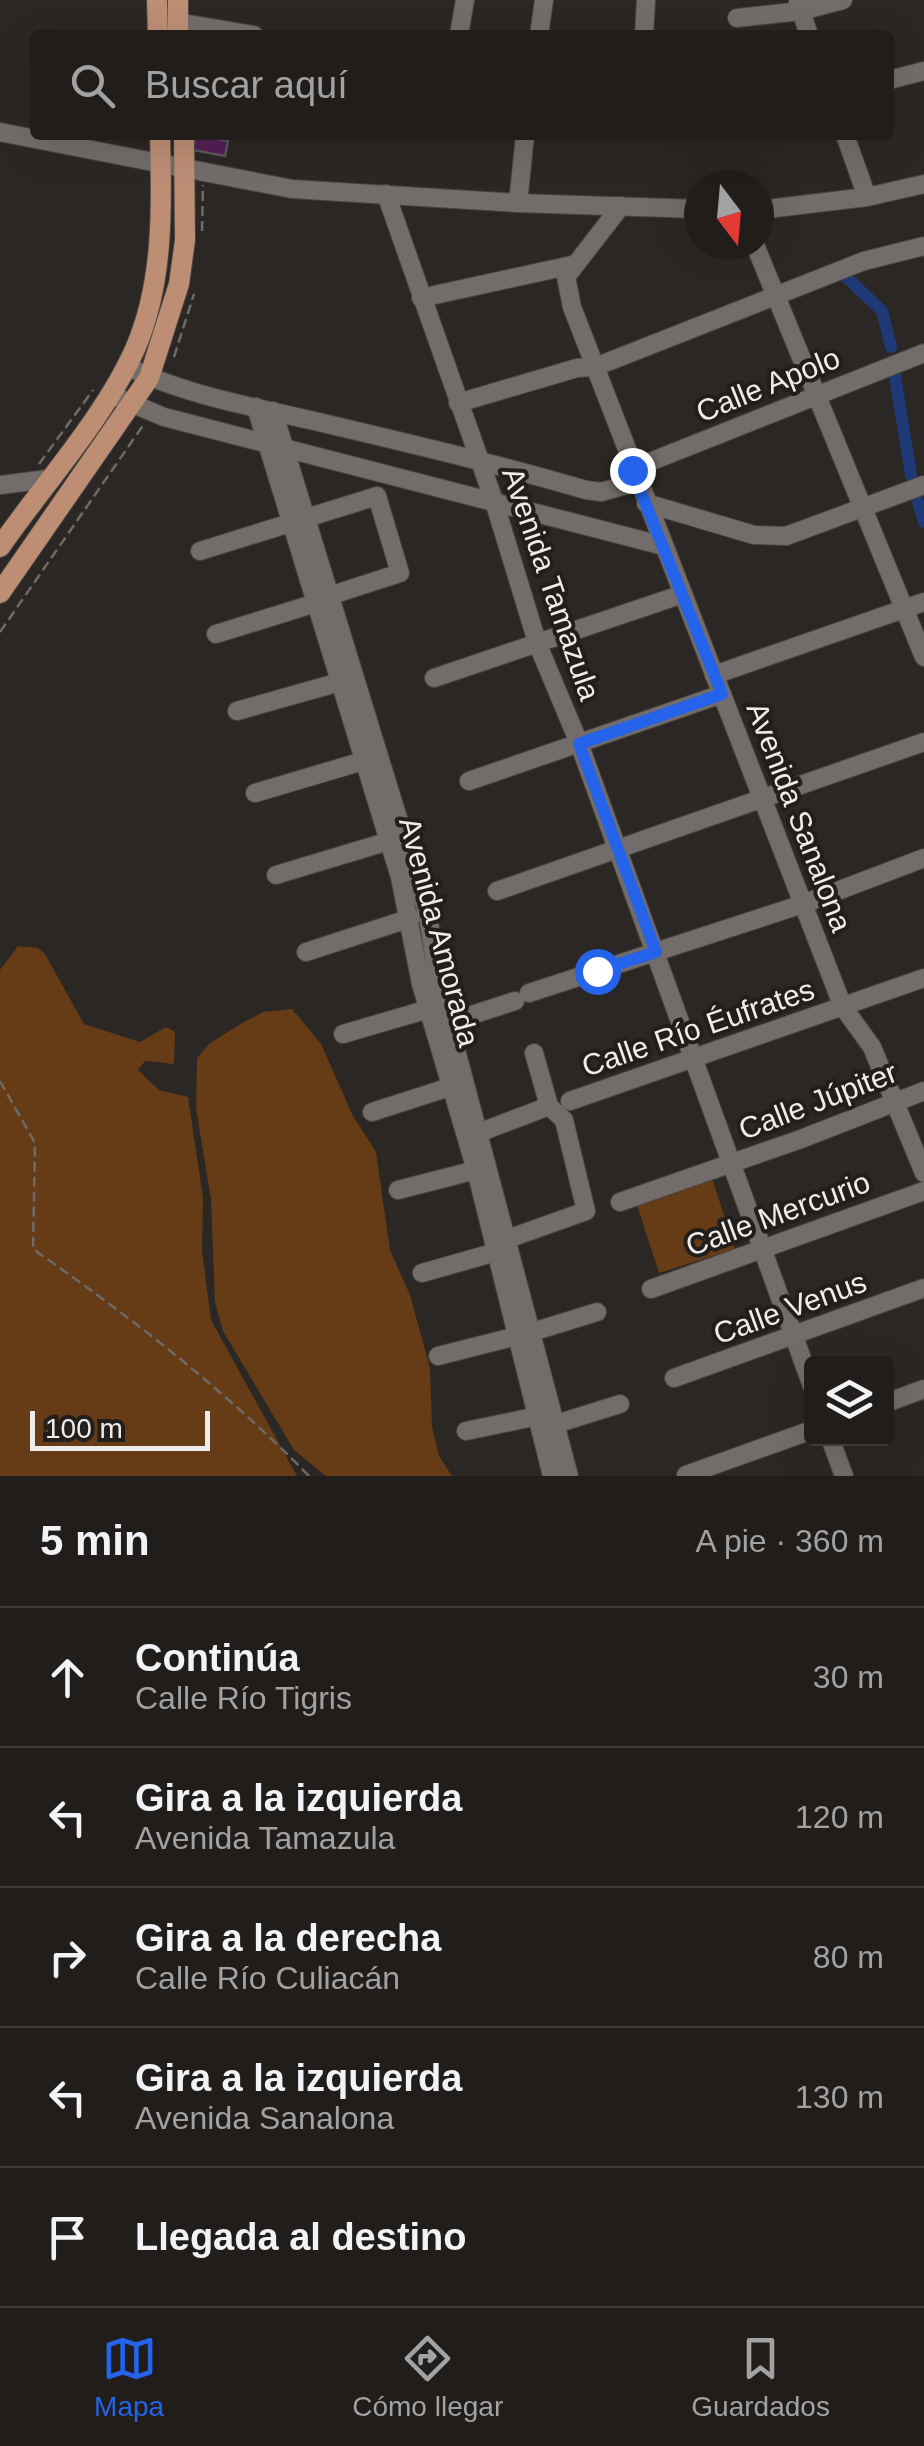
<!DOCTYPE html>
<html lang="es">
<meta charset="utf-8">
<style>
:root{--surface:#201d1b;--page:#2d2a28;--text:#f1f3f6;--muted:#a2a2a3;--line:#3d3b3a;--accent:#2563eb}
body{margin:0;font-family:Helvetica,sans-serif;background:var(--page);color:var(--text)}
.controls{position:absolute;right:30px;bottom:30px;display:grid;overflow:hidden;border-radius:10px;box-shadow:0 10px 40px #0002}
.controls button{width:90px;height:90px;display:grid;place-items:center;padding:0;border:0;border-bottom:2px solid var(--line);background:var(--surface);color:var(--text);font:50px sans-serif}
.compass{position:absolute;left:684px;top:170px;width:90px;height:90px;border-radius:50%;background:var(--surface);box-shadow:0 10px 40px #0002;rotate:164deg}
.scale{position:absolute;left:30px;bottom:25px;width:180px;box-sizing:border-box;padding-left:10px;border:5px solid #efedeb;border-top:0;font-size:28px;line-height:35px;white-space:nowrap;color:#efedeb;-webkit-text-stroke:8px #211e1b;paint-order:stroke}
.stop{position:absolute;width:30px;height:30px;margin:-22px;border:8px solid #2563eb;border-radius:50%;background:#fff}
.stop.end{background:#2563eb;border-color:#fff;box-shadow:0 2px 10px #0008}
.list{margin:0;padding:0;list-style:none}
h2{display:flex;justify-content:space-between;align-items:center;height:130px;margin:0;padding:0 40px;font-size:42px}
h2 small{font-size:32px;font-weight:400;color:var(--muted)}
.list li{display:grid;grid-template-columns:65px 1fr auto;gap:30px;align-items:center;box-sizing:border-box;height:140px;padding:0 40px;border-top:2px solid var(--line)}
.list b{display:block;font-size:38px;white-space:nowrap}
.list p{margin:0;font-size:32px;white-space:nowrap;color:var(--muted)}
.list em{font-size:32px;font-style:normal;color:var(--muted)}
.icon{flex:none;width:55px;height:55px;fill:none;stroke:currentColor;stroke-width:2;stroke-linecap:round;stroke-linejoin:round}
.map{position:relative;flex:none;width:924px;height:1476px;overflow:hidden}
.search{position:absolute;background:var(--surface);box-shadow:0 10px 40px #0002;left:30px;right:30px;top:30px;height:110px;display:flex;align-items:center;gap:25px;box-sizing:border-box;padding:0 35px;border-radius:10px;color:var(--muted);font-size:38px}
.sheet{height:830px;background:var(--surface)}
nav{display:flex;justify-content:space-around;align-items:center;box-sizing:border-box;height:140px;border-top:2px solid var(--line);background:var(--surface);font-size:28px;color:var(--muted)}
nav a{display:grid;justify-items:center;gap:5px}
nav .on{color:var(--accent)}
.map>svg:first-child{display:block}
.green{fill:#653c15}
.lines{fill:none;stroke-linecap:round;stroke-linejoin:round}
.canal{stroke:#1f3977;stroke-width:12}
.building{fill:#561f56;stroke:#5b575b;stroke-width:2.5}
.minor-casing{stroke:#494542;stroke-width:20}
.major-casing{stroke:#494542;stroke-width:22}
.path{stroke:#6d6a67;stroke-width:2.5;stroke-dasharray:10 5;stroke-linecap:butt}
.minor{stroke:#726d6a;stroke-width:18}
.major{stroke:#bd8e74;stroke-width:20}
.route{stroke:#2563eb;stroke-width:12}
.labels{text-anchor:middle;stroke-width:8;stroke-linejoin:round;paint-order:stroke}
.street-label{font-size:30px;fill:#efedeb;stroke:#211e1b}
</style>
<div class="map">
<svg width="924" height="1476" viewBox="0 0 924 1476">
<rect width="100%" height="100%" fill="#2b2724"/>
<g class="green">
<polygon points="18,946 38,948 45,954 84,1024 140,1042 166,1027 175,1032 174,1064 145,1061 138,1070 159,1090 188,1097 203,1198 202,1251 211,1320 297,1476 0,1476 0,970"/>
<polygon points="292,1009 321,1044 353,1116 376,1152 390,1250 410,1295 430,1368 432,1427 439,1456 452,1476 326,1476 294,1450 223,1331 215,1302 211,1199 196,1108 197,1058 210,1043 244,1022 263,1012"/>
<polygon points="710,1172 735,1249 659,1273 634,1196"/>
</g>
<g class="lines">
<g class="canal">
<polyline points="842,273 882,311 891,347"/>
<polyline points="895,376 911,475"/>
<polyline points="916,496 924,522"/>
</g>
</g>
<polygon class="building" points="196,135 228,141 225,156 193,150"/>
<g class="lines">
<defs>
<g id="minor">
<polyline points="798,2 809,35"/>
<polyline points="737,18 801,11 843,0"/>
<polyline points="177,22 254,35"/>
<polyline points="459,35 465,0"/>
<polyline points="539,35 544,0"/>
<polyline points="644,35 646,0"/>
<polyline points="889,80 924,71"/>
<polyline points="0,132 292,189 518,203 699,209"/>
<polyline points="845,135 867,197"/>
<polyline points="386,194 493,498 538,645 579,743 812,1386"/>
<polyline points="518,203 525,135"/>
<polyline points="621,206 566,277 572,307 843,1007 872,1047 924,1173"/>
<polyline points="759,210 867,197 924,184"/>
<polyline points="755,245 924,657"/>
<polyline points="421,298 572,265"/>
<path d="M126 366C182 394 249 406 310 420 403 442 494 463 586 490L601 492 637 482"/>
<polyline points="119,398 164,417 664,546"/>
<polyline points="458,403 577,368 595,367 864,261 924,246"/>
<polyline points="256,407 400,877 421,984 476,1170 552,1476"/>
<polyline points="273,411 428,916 438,982 569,1476"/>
<polyline points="632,469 924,353"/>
<polyline points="0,485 48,479"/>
<polyline points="646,503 754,535 786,536 924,485"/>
<polyline points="200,551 377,496 400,573 332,595"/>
<polyline points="216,634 316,603"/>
<polyline points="714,675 924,602"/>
<polyline points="434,678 683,594"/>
<polyline points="237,711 340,682"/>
<polyline points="469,781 722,694"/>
<polyline points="255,793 363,761"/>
<polyline points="276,875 389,841"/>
<polyline points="497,891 924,742"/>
<polyline points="306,952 411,918"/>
<polyline points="529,993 803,904 924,858"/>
<polyline points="450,1022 515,1001"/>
<polyline points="343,1034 439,1006"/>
<polyline points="570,1101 924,978"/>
<polyline points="372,1112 453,1086"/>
<polyline points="481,1132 549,1106"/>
<polyline points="398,1190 476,1170"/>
<polyline points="620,1202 801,1139 924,1091"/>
<polyline points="499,1242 586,1211 564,1120 549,1106 534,1053"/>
<polyline points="422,1273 496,1252"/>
<polyline points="651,1289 924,1191"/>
<polyline points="532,1332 597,1312"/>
<polyline points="438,1356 517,1336"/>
<polyline points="674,1378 924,1288"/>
<polyline points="886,1403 924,1389"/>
<polyline points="556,1424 620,1404"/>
<polyline points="466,1431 538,1416"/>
<polyline points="830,1438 844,1476"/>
<polyline points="686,1475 812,1430"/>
</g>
<g id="major">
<polyline points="157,0 158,35"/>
<polyline points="178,0 178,35"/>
<path d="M0 547C43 485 105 417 135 349 164 283 162 205 160 135"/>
<polyline points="0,593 149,378 179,284 185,240 184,135"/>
</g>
</defs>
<use href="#minor" class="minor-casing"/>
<use href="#major" class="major-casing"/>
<g class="path">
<polyline points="202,231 203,185"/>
<polyline points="174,357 194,294"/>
<polyline points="39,464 93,390"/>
<polyline points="0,632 144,424"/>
<path d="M0 1081 35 1143 33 1249C132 1318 224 1389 309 1476"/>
</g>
<use href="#minor" class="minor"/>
<use href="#major" class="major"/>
</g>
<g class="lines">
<polyline class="route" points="597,971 656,952 579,744 722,694 632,470"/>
</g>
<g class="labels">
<g class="street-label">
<text transform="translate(768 385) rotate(-22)" y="10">Calle Apolo</text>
<text transform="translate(551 584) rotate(71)" y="10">Avenida Tamazula</text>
<text transform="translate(799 817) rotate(69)" y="10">Avenida Sanalona</text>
<text transform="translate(439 932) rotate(75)" y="10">Avenida Amorada</text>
<text transform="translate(698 1028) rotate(-19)" y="10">Calle Río Éufrates</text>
<text transform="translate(818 1101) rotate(-21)" y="10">Calle Júpiter</text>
<text transform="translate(778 1214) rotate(-20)" y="10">Calle Mercurio</text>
<text transform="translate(790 1308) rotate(-20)" y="10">Calle Venus</text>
</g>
</g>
</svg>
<div class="controls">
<button><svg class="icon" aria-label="layers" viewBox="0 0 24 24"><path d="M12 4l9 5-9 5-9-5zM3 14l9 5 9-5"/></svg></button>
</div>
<svg class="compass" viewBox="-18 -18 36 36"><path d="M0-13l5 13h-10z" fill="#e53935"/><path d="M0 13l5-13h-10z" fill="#a2a2a3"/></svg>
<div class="scale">100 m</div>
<div class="stop" style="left:597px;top:971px"></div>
<div class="stop end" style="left:632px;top:470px"></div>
<div class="search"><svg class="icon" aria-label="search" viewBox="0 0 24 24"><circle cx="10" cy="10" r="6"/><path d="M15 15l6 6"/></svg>Buscar aquí</div>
</div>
<section class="sheet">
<h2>5 min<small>A pie · 360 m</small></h2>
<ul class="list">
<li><svg class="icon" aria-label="ahead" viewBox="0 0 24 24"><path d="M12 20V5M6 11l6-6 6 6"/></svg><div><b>Continúa</b><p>Calle Río Tigris</p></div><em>30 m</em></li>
<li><svg class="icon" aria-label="left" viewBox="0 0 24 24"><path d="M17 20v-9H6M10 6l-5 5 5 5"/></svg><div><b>Gira a la izquierda</b><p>Avenida Tamazula</p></div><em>120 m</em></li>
<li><svg class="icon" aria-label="right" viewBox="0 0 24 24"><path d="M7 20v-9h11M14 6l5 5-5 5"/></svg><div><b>Gira a la derecha</b><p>Calle Río Culiacán</p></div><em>80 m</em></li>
<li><svg class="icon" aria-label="left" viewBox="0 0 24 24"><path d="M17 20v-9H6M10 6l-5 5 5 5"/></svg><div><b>Gira a la izquierda</b><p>Avenida Sanalona</p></div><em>130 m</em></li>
<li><svg class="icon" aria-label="arrive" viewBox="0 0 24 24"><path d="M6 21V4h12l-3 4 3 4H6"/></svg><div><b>Llegada al destino</b></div></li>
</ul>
</section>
<nav>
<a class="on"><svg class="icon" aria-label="map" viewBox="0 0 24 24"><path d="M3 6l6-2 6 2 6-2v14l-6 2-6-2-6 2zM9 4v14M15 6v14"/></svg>Mapa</a>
<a><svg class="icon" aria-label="directions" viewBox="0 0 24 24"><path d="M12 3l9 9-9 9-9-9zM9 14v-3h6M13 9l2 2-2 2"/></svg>Cómo llegar</a>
<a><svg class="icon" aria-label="saved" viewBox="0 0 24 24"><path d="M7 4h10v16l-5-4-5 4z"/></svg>Guardados</a>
</nav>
